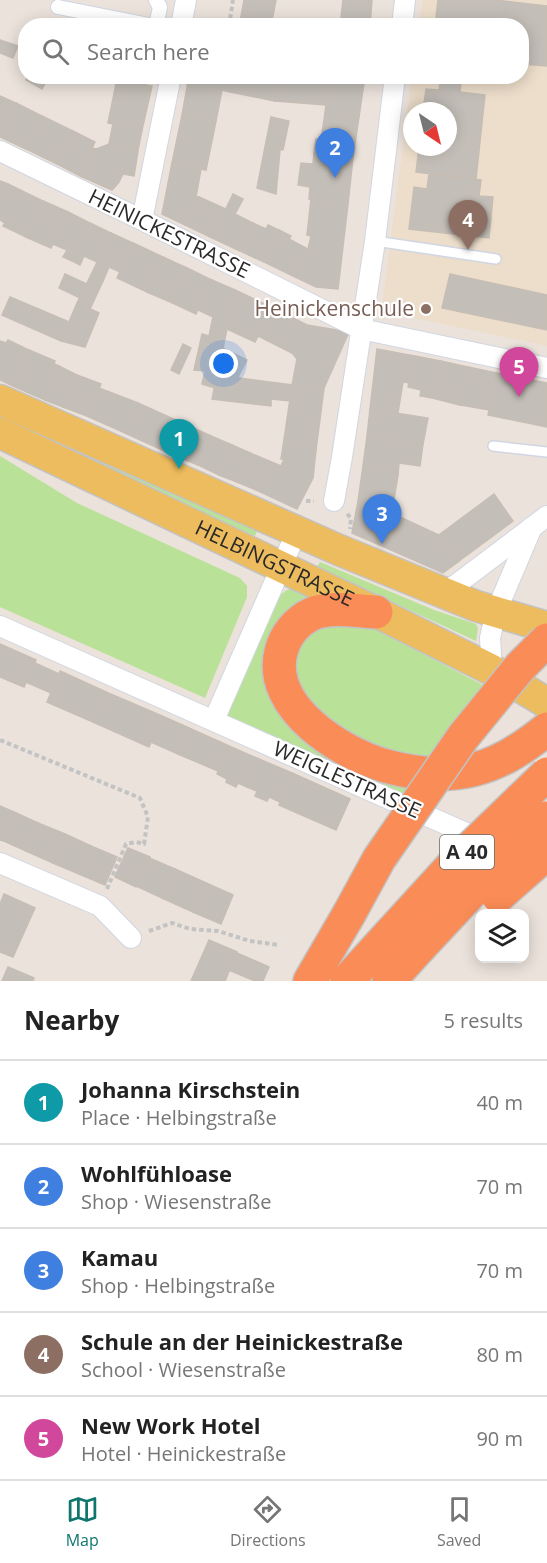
<!DOCTYPE html>
<meta charset="utf-8">
<style>
:root{--surface:#fff;--page:#f6f6f6;--text:#222;--muted:#767676;--line:#e0e0e0;--accent:#0f766e}
body{margin:0;font-family:"Open Sans",sans-serif;background:var(--page);color:var(--text)}
.controls{position:absolute;right:18px;bottom:18px;display:grid;overflow:hidden;border-radius:12px;box-shadow:0 3px 15px #0003}
.controls button{width:54px;height:54px;display:grid;place-items:center;padding:0;border:0;border-bottom:2px solid var(--line);background:var(--surface);color:var(--text);font:30px sans-serif}
.compass{position:absolute;left:403px;top:102px;width:54px;height:54px;border-radius:50%;background:var(--surface);box-shadow:0 3px 15px #0003;rotate:145deg}
.you{position:absolute;left:224px;top:364px;width:21px;height:21px;margin:-15px;border:4px solid #fff;border-radius:50%;background:#1a73e8;box-shadow:0 0 0 9px #1a73e833}
.badge{display:grid;place-items:center;width:39px;height:39px;border-radius:50%;background:var(--accent);color:#fff;font-size:20px;font-weight:700}
.pin{position:absolute;translate:-50% -50px;filter:drop-shadow(0 2px 3px #0008)}
.pin::after{content:'';position:absolute;top:32px;width:21px;height:18px;background:inherit;clip-path:polygon(0 0,100% 0,50% 100%)}
.list{margin:0;padding:0;list-style:none}
h2{display:flex;justify-content:space-between;align-items:center;height:78px;margin:0;padding:0 24px;font-size:26px}
h2 small{font-size:20px;font-weight:400;color:var(--muted)}
.list li{display:grid;grid-template-columns:39px 1fr auto;gap:18px;align-items:center;box-sizing:border-box;height:84px;padding:0 24px;border-top:2px solid var(--line)}
.list b{display:block;font-size:22px;white-space:nowrap}
.list p{margin:0;font-size:20px;white-space:nowrap;color:var(--muted)}
.list em{font-size:20px;font-style:normal;color:var(--muted)}
.icon{flex:none;width:33px;height:33px;fill:none;stroke:currentColor;stroke-width:2;stroke-linecap:round;stroke-linejoin:round}
.map{position:relative;flex:none;width:547px;height:981px;overflow:hidden}
.search{position:absolute;background:var(--surface);box-shadow:0 3px 15px #0003;left:18px;right:18px;top:18px;height:66px;display:flex;align-items:center;gap:15px;box-sizing:border-box;padding:0 21px;border-radius:24px;color:var(--muted);font-size:22px}
.sheet{height:498px;background:var(--surface)}
nav{display:flex;justify-content:space-around;align-items:center;box-sizing:border-box;height:84px;border-top:2px solid var(--line);background:var(--surface);font-size:16px;color:var(--muted)}
nav a{display:grid;justify-items:center;gap:3px}
nav .on{color:var(--accent)}
.map>svg:first-child{display:block}
.education{fill:#eddecb;fill-rule:evenodd}
.green{fill:#b9e198}
.building{fill:#c3beb7;stroke:#c6beb5;stroke-width:1.5}
.lines{fill:none;stroke-linecap:round;stroke-linejoin:round}
.service-casing{stroke:#d0d6e2;stroke-width:12}
.pedestrian-casing{stroke:#d0d6e2;stroke-width:16}
.minor-casing{stroke:#d0d6e2;stroke-width:22}
.primary-casing{stroke:#c3c3c3;stroke-width:33}
.motorway-casing{stroke:#c3c3c3;stroke-width:36}
.path{stroke:#c3c3c3;stroke-width:4;stroke-dasharray:4.5 3;stroke-linecap:butt}
.service{stroke:#fff;stroke-width:9}
.pedestrian{stroke:#fff;stroke-width:14}
.minor{stroke:#fff;stroke-width:20}
.primary{stroke:#edbc5e;stroke-width:30}
.motorway{stroke:#fa8c57;stroke-width:33}
.motorway-bridge-casing{stroke:#c3c3c3;stroke-width:36;stroke-linecap:butt}
.motorway-bridge{stroke:#fa8c57;stroke-width:33}
.education-dot{fill:#8d6e63;stroke:#fff;stroke-width:2}
.labels{text-anchor:middle;stroke-width:4.5;stroke-linejoin:round;paint-order:stroke}
.shield{fill:#fff;stroke:#696969;stroke-width:1.5}
.shield-label{font-size:20px;font-weight:bold;fill:#292929}
.street-label{font-size:21px;fill:#292929;stroke:#fff}
.education-label{font-size:21px;fill:#785e54;stroke:#fff;text-anchor:end}
</style>
<div class="map">
<svg width="547" height="981" viewBox="0 0 547 981">
<rect width="100%" height="100%" fill="#ebe2db"/>
<path class="education" d="M423 0H547V346L386 312 382 306 412 77 522 76V26L419 25ZM412 111H448V147H412Z"/>
<g class="green">
<polygon points="0,411 258,529 255,536 0,420"/>
<polygon points="0,456 77,503 240,578 247,586 247,597 205,698 0,607"/>
<polygon points="320,562 434,610 476,624 478,628 476,641 317,567"/>
<polygon points="297,587 323,595 272,678 412,784 402,799 228,719 225,714 276,598 287,590"/>
<polygon points="364,623 485,686 423,767 354,745 296,689 293,652 317,624"/>
</g>
<g class="building">
<polygon points="244,0 276,0 271,26 240,22"/>
<polygon points="343,0 372,0 370,26 340,26"/>
<polygon points="438,0 495,0 547,6 547,66 522,64 522,26 435,26"/>
<polygon points="0,40 18,46 13,58 0,53"/>
<polygon points="28,76 49,76 42,89 26,80"/>
<polygon points="118,76 143,76 142,84 117,79"/>
<polygon points="189,76 233,76 230,92 222,90 216,121 182,115"/>
<polygon points="233,76 280,76 275,101 230,92"/>
<polygon points="280,76 329,76 326,105 275,101"/>
<polygon points="329,76 365,76 359,117 325,113"/>
<polygon points="441,76 462,76 460,92 485,95 476,179 416,172 419,147 448,147 448,111 423,111 426,89 439,90"/>
<polygon points="117,79 152,86 142,130 108,123"/>
<polygon points="0,96 16,103 0,135"/>
<polygon points="16,103 42,116 26,149 0,137"/>
<polygon points="325,113 359,117 353,158 314,153 316,139 321,140"/>
<polygon points="182,115 216,121 206,170 172,163"/>
<polygon points="42,116 73,131 57,164 26,149"/>
<polygon points="271,117 289,121 283,150 265,147"/>
<polygon points="113,124 142,130 138,150 109,144"/>
<polygon points="73,131 95,142 92,148 96,149 82,177 57,164"/>
<polygon points="109,144 138,151 134,176 123,174 119,182 112,190 82,177 96,149"/>
<polygon points="265,147 280,150 276,194 257,188"/>
<polygon points="314,153 353,158 348,204 309,199 310,187 298,185 301,163 313,164"/>
<polygon points="172,163 201,169 196,197 199,197 185,225 162,214"/>
<polygon points="429,174 481,180 479,196 493,197 489,238 409,229 414,187 427,189"/>
<polygon points="0,181 8,184 0,202"/>
<polygon points="8,184 43,201 26,237 3,226 5,223 0,220 0,202"/>
<polygon points="233,194 243,199 235,214 253,223 240,251 212,238"/>
<polygon points="199,197 226,209 212,238 185,225"/>
<polygon points="311,199 348,204 338,289 316,287 295,277 308,249 311,236 307,235"/>
<polygon points="43,201 68,212 51,248 26,237"/>
<polygon points="68,212 90,223 72,261 63,257 67,250 53,244"/>
<polygon points="90,223 111,233 97,262 84,256 80,265 72,261"/>
<polygon points="253,223 266,229 268,225 279,230 264,262 240,251"/>
<polygon points="279,230 291,236 289,239 308,249 295,277 264,262"/>
<polygon points="111,233 133,243 120,272 109,267 103,281 91,275"/>
<polygon points="133,243 163,257 147,292 117,278"/>
<polygon points="163,257 185,267 168,301 147,292"/>
<polygon points="185,267 212,280 196,314 168,301"/>
<polygon points="65,274 87,284 80,298 59,288"/>
<polygon points="450,274 547,295 547,330 442,308"/>
<polygon points="91,275 103,281 90,309 77,303"/>
<polygon points="212,280 235,290 222,353 199,348 202,334 209,336 213,317 198,310"/>
<polygon points="235,290 273,308 255,342 227,329"/>
<polygon points="10,297 69,322 61,341 2,315"/>
<polygon points="77,303 99,313 85,347 61,341"/>
<polygon points="273,308 307,325 349,332 324,388 292,385 297,359 292,353 258,336"/>
<polygon points="8,340 29,350 13,386 0,380 0,341 6,343"/>
<polygon points="183,344 191,348 179,374 171,370"/>
<polygon points="199,348 222,353 215,388 202,384 205,371 194,370"/>
<polygon points="223,348 247,360 238,377 217,375"/>
<polygon points="377,349 415,356 409,383 403,382 398,413 370,409"/>
<polygon points="29,350 55,361 54,364 59,366 45,400 13,386"/>
<polygon points="415,356 441,361 432,398 420,396 421,390 408,387"/>
<polygon points="441,361 468,367 460,405 432,398"/>
<polygon points="59,366 77,375 63,407 45,400"/>
<polygon points="468,367 497,373 489,410 460,405"/>
<polygon points="497,373 547,383 547,427 488,415"/>
<polygon points="77,375 101,384 87,416 63,407"/>
<polygon points="217,375 292,385 290,401 271,399 271,406 212,399"/>
<polygon points="292,385 324,388 316,450 284,440"/>
<polygon points="99,388 138,403 125,433 87,416"/>
<polygon points="138,403 182,423 169,453 125,433"/>
<polygon points="370,409 428,418 423,444 367,436"/>
<polygon points="182,423 211,436 198,465 169,453"/>
<polygon points="211,436 232,445 219,475 198,465"/>
<polygon points="367,436 423,444 420,466 399,463 398,475 363,466"/>
<polygon points="284,440 316,450 313,478 297,509 256,490 269,461 281,466 284,459 281,459"/>
<polygon points="232,445 250,453 237,482 219,475"/>
<polygon points="250,453 269,461 256,490 237,482"/>
<polygon points="363,466 398,475 393,505 358,501"/>
<polygon points="494,494 513,521 459,561 439,535"/>
<polygon points="358,501 393,505 392,513 402,518 389,549 352,533"/>
<polygon points="402,518 439,535 459,561 443,573 389,549"/>
<polygon points="0,644 36,660 24,687 0,677"/>
<polygon points="35,663 59,674 51,693 26,682"/>
<polygon points="60,671 106,692 93,722 47,702"/>
<polygon points="106,692 162,716 149,747 93,722"/>
<polygon points="162,716 189,728 178,754 151,742"/>
<polygon points="189,728 229,746 218,771 178,754"/>
<polygon points="229,746 259,759 247,787 238,783 236,787 226,782 227,779 217,774"/>
<polygon points="259,759 292,773 280,802 269,797 267,801 255,796 257,791 247,787"/>
<polygon points="292,773 350,799 336,830 279,805"/>
<polygon points="0,806 16,813 4,841 0,840"/>
<polygon points="16,813 38,823 26,851 4,841"/>
<polygon points="38,823 65,834 53,863 26,851"/>
<polygon points="65,834 91,846 79,874 53,863"/>
<polygon points="91,846 117,857 105,885 79,874"/>
<polygon points="128,848 150,857 136,887 115,877"/>
<polygon points="149,858 175,869 162,898 136,886"/>
<polygon points="175,869 206,883 193,912 162,898"/>
<polygon points="206,883 233,895 221,924 193,912"/>
<polygon points="4,894 35,908 13,957 0,952 0,904"/>
<polygon points="209,940 237,952 225,981 191,981"/>
<polygon points="237,953 269,967 263,981 255,981 229,970"/>
<polygon points="8,967 34,978 33,981 2,981"/>
</g>
<g class="lines">
<defs>
<g id="service">
<polyline points="375,241 496,259"/>
<polyline points="493,446 547,452"/>
</g>
<g id="pedestrian">
<polyline points="156,0 160,7 156,26"/>
<polyline points="58,7 154,26"/>
</g>
<g id="minor">
<polyline points="181,26 186,0"/>
<polyline points="402,26 405,0"/>
<polyline points="0,151 142,220 361,329 547,368"/>
<polyline points="142,220 171,76"/>
<polyline points="334,501 342,457 375,241 395,76"/>
<polyline points="442,593 457,584 547,516"/>
<polyline points="0,626 486,842"/>
<polyline points="492,670 490,638 496,612 532,527"/>
<polyline points="214,720 297,531"/>
<polyline points="0,863 100,906 131,938"/>
</g>
<g id="primary">
<polyline points="0,400 339,550 476,606 547,627"/>
<path id="s1" d="M0 433 376 612 492 670 547 703"/>
</g>
<g id="motorway">
<path d="M376 612C355 611 331 606 312 614 297 621 285 635 281 652 267 707 340 753 386 766 415 774 447 777 476 769 503 762 526 746 547 729"/>
<polyline points="310,981 349,914"/>
<polyline points="347,981 390,934"/>
<polyline points="389,981 419,948"/>
</g>
</defs>
<use href="#service" class="service-casing"/>
<use href="#pedestrian" class="pedestrian-casing"/>
<use href="#minor" class="minor-casing"/>
<use href="#primary" class="primary-casing"/>
<use href="#motorway" class="motorway-casing"/>
<g class="path">
<polyline points="229,26 233,0"/>
<polyline points="306,501 314,501"/>
<polyline points="347,514 351,518 350,529"/>
<polyline points="0,740 140,798 148,817 144,844 136,842 126,844 107,889"/>
<polyline points="149,931 172,923 190,929 218,931 250,941 279,945"/>
</g>
<use href="#service" class="service"/>
<use href="#pedestrian" class="pedestrian"/>
<use href="#minor" class="minor"/>
<use href="#primary" class="primary"/>
<use href="#motorway" class="motorway"/>
<defs>
<g id="motorway-bridge">
<polyline points="498,896 547,853"/>
<polyline points="349,914 379,859 463,737 520,667 547,640"/>
<polyline points="390,934 454,864 547,774"/>
<polyline points="419,948 476,887 547,818"/>
</g>
</defs>
<use href="#motorway-bridge" class="motorway-bridge-casing"/>
<use href="#motorway-bridge" class="motorway-bridge"/>
</g>
<circle class="education-dot" cx="426" cy="309" r="6"/>
<g class="labels">
<rect class="shield" x="440" y="835" width="54" height="34" rx="4.5"/>
<g class="shield-label">
<text x="467" y="859">A 40</text>
</g>
<g class="street-label">
<text transform="translate(169 234) rotate(26)" y="7">HEINICKESTRASSE</text>
<text dy="7" stroke="none"><textPath href="#s1" startOffset="304">HELBINGSTRASSE</textPath></text>
<text transform="translate(347 780) rotate(24)" y="7">WEIGLESTRASSE</text>
</g>
<g class="education-label">
<text x="414" y="316">Heinickenschule</text>
</g>
</g>
</svg>
<div class="controls">
<button><svg class="icon" aria-label="layers" viewBox="0 0 24 24"><path d="M12 4l9 5-9 5-9-5zM3 14l9 5 9-5"/></svg></button>
</div>
<svg class="compass" viewBox="-18 -18 36 36"><path d="M0-13l5 13h-10z" fill="#e53935"/><path d="M0 13l5-13h-10z" fill="#767676"/></svg>
<div class="you"></div>
<div class="pin badge" style="left:179px;top:469px;background:#0f9aa8">1</div>
<div class="pin badge" style="left:335px;top:178px;background:#3f7fe0">2</div>
<div class="pin badge" style="left:382px;top:544px;background:#3f7fe0">3</div>
<div class="pin badge" style="left:468px;top:250px;background:#8d6e63">4</div>
<div class="pin badge" style="left:519px;top:397px;background:#d1479c">5</div>
<div class="search"><svg class="icon" aria-label="search" viewBox="0 0 24 24"><circle cx="10" cy="10" r="6"/><path d="M15 15l6 6"/></svg>Search here</div>
</div>
<section class="sheet">
<h2>Nearby<small>5 results</small></h2>
<ul class="list">
<li><span class="badge" style="background:#0f9aa8">1</span><div><b>Johanna Kirschstein</b><p>Place · Helbingstraße</p></div><em>40 m</em></li>
<li><span class="badge" style="background:#3f7fe0">2</span><div><b>Wohlfühloase</b><p>Shop · Wiesenstraße</p></div><em>70 m</em></li>
<li><span class="badge" style="background:#3f7fe0">3</span><div><b>Kamau</b><p>Shop · Helbingstraße</p></div><em>70 m</em></li>
<li><span class="badge" style="background:#8d6e63">4</span><div><b>Schule an der Heinickestraße</b><p>School · Wiesenstraße</p></div><em>80 m</em></li>
<li><span class="badge" style="background:#d1479c">5</span><div><b>New Work Hotel</b><p>Hotel · Heinickestraße</p></div><em>90 m</em></li>
</ul>
</section>
<nav>
<a class="on"><svg class="icon" aria-label="map" viewBox="0 0 24 24"><path d="M3 6l6-2 6 2 6-2v14l-6 2-6-2-6 2zM9 4v14M15 6v14"/></svg>Map</a>
<a><svg class="icon" aria-label="directions" viewBox="0 0 24 24"><path d="M12 3l9 9-9 9-9-9zM9 14v-3h6M13 9l2 2-2 2"/></svg>Directions</a>
<a><svg class="icon" aria-label="saved" viewBox="0 0 24 24"><path d="M7 4h10v16l-5-4-5 4z"/></svg>Saved</a>
</nav>
